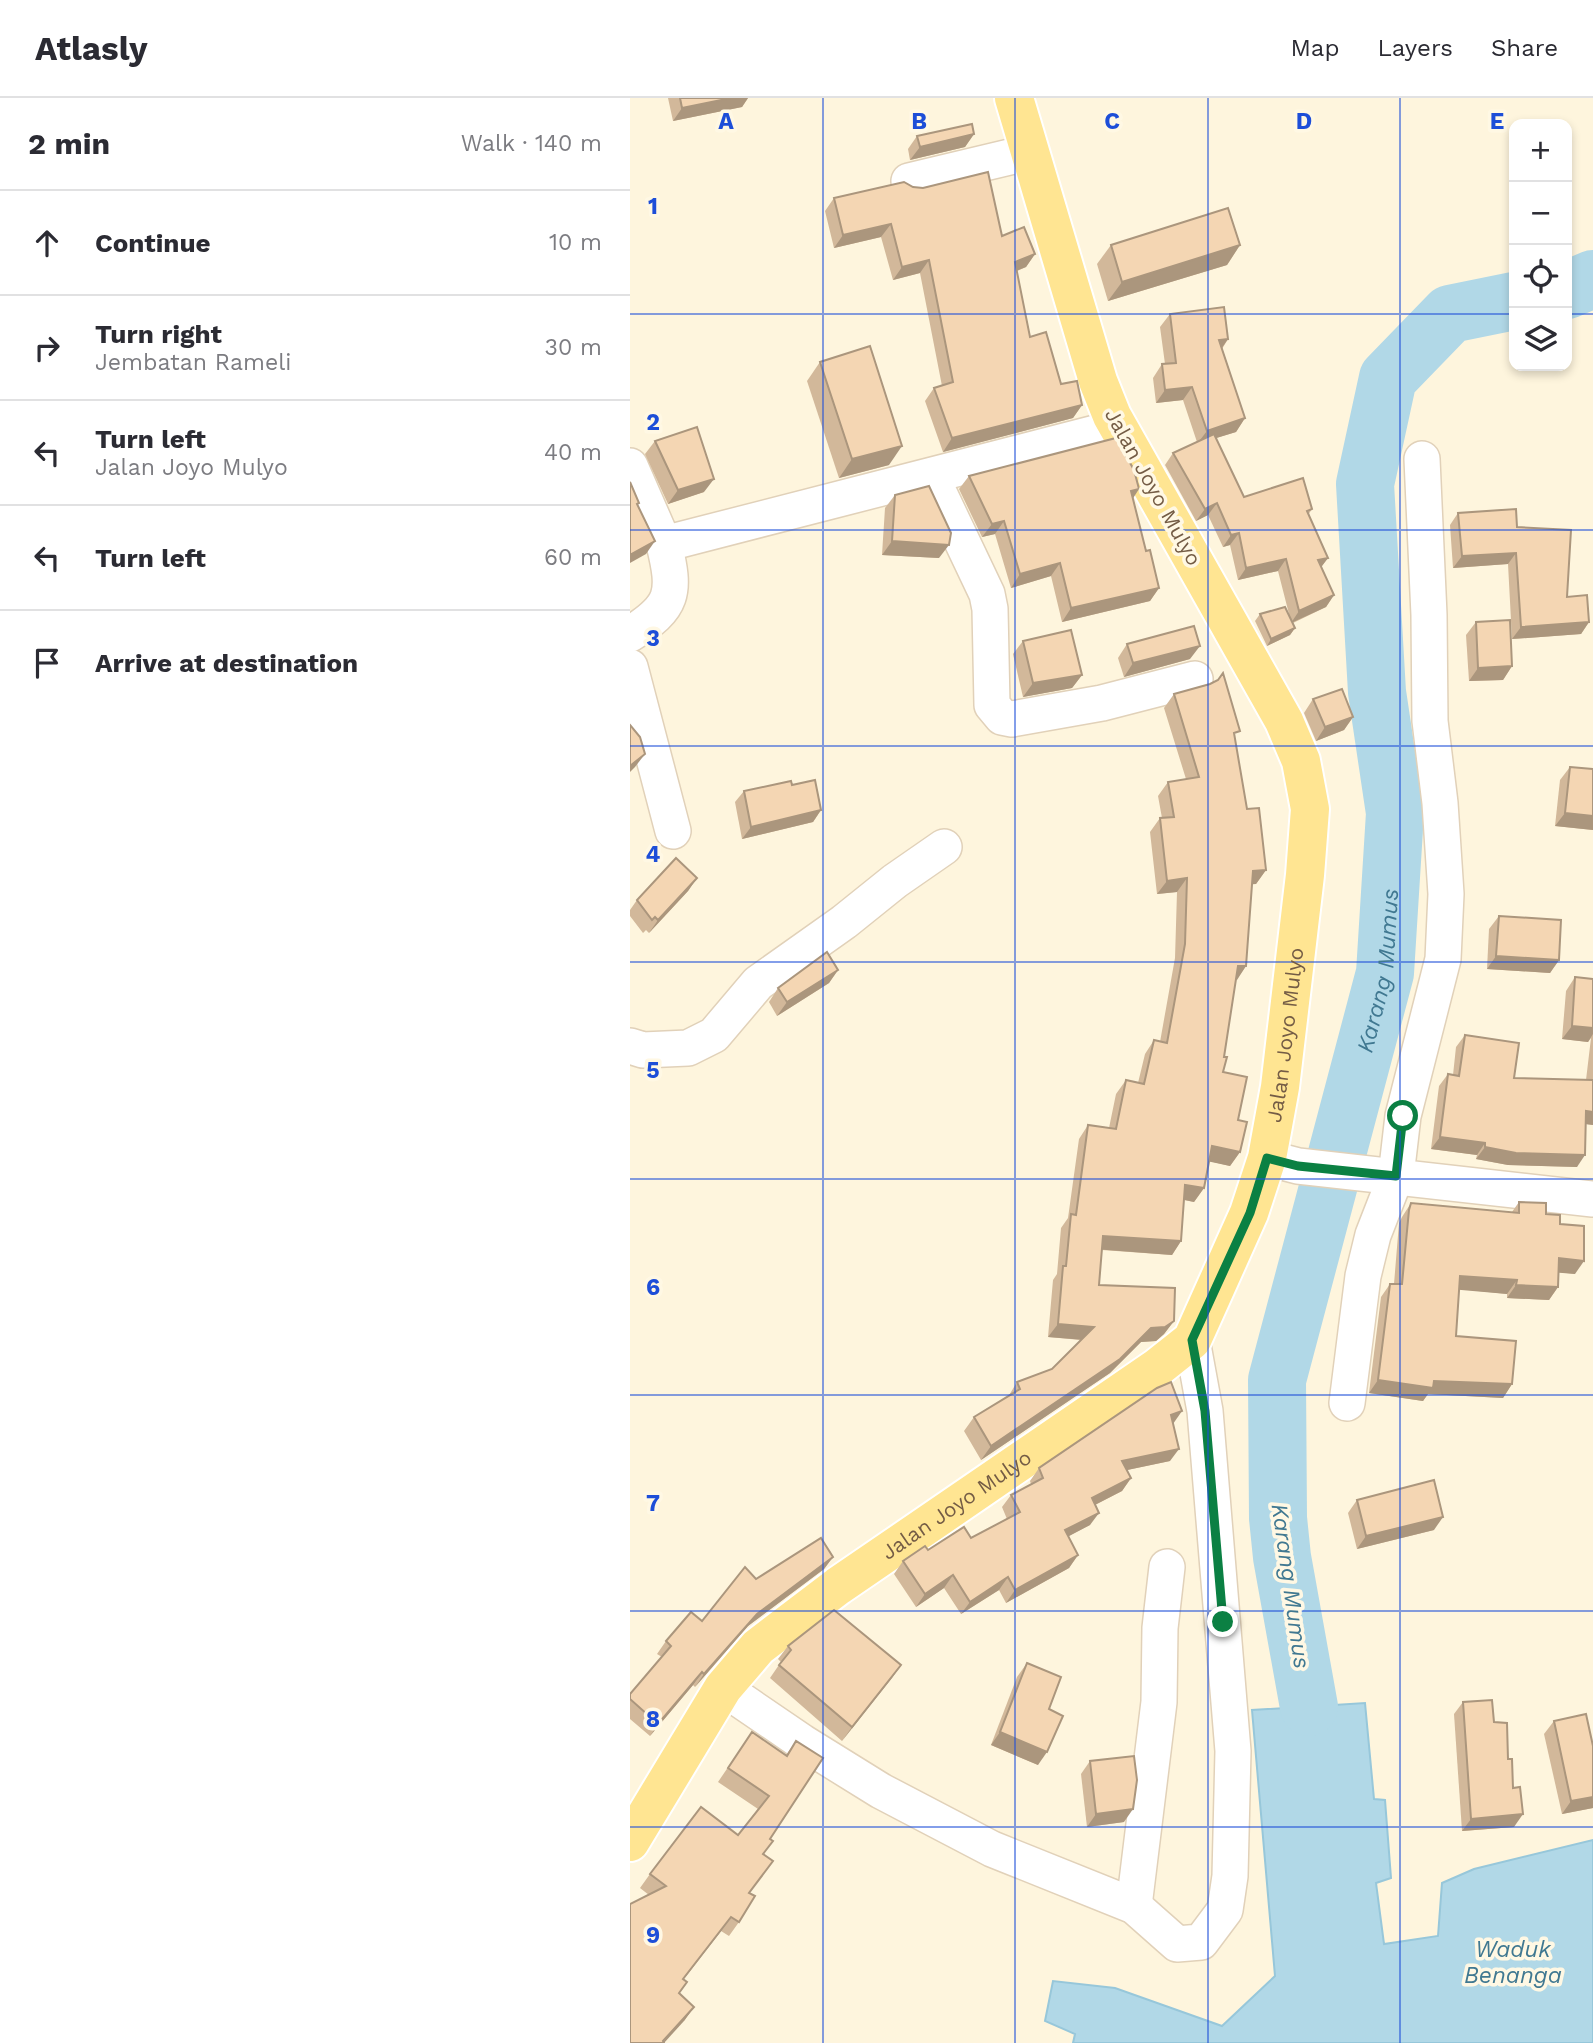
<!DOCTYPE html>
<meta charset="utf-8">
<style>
:root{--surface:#fff;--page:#f7f7f7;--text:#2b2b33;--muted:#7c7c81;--line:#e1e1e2}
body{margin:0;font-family:"Work Sans",sans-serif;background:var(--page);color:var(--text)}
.controls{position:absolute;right:21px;top:21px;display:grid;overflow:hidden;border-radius:14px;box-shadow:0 4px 10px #0003}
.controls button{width:63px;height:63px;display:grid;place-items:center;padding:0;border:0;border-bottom:2px solid var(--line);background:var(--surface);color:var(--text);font:35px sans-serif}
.stop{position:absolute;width:21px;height:21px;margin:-16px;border:5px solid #0b8043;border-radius:50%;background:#fff}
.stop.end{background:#0b8043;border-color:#fff;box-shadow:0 2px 7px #0008}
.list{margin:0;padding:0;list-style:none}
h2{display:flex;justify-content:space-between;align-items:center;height:91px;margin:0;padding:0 28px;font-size:30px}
h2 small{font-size:23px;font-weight:400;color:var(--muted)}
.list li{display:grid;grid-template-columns:46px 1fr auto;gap:21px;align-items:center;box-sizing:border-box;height:105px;padding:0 28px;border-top:2px solid var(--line)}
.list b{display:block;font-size:26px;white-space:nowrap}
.list p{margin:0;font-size:23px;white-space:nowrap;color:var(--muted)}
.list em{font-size:23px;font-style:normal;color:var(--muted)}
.icon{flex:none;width:38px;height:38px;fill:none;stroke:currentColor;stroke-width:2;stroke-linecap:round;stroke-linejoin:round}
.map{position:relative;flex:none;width:963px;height:1945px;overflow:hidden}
header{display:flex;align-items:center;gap:42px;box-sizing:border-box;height:98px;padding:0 35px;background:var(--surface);border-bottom:2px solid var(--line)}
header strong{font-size:33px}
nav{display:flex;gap:38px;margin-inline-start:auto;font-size:24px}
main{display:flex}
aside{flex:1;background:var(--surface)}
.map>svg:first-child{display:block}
.water{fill:#b1d8e7;stroke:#97c7da;stroke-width:2}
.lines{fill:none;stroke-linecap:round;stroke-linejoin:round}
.river{stroke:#b1d8e7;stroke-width:58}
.minor-casing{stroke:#e1d1b9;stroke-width:38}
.major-casing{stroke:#fff;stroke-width:42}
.minor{stroke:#fff;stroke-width:35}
.major{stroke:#ffe592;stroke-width:38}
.wall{fill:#d2b89a}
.shaded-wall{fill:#ab967d}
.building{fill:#f4d6b3;stroke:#ab967d;stroke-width:2}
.route{stroke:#0b8043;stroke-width:9}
.grid{fill:none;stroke:#1d4ed8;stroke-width:2;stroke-opacity:0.55}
.labels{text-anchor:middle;stroke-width:7;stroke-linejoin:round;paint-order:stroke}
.street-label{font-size:21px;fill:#745c45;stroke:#fff8e4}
.water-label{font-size:23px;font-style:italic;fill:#407891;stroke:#fff8e4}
.grid-label{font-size:23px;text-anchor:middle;font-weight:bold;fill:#1d4ed8;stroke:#fff8e4;stroke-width:7;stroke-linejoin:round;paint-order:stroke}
</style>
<header>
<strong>Atlasly</strong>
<nav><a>Map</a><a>Layers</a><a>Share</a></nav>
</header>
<main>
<aside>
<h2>2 min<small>Walk · 140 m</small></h2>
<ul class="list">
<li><svg class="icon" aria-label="ahead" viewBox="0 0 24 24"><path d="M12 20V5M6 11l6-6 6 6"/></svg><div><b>Continue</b></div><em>10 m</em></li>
<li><svg class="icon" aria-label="right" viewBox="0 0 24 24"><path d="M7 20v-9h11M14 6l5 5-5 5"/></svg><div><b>Turn right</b><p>Jembatan Rameli</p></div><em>30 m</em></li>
<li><svg class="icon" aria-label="left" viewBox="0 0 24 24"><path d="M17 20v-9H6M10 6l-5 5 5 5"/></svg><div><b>Turn left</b><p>Jalan Joyo Mulyo</p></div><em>40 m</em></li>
<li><svg class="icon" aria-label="left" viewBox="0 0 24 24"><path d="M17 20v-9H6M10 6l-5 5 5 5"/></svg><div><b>Turn left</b></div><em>60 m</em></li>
<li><svg class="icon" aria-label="arrive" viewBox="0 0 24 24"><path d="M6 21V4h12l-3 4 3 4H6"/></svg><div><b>Arrive at destination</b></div></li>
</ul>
</aside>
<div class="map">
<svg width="963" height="1945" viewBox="0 0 963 1945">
<rect width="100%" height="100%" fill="#fef5dd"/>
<polygon class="water" points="735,1605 744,1701 755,1702 761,1780 746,1785 754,1846 808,1838 812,1785 844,1771 963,1742 963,1945 443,1945 445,1936 415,1923 423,1883 485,1890 592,1928 645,1878 622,1612"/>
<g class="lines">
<g class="river">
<polyline points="937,192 963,181"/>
<path id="s1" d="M679 1609 652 1459 648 1420 647 1282 755 875 765 715 747 594 735 386 758 280 820 216 884 203"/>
</g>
<defs>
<g id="minor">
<polyline points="279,83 401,54"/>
<polyline points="0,368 34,446"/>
<polyline points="301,378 357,496 360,511 362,607 372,619 382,621 472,605 565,581"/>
<path d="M0 536C44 509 46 495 34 446L489 329"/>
<polyline points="0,569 43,733"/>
<polyline points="0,948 13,952 58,950 84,937 128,885 214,824 265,783 314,749"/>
<polyline points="637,1060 668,1068 963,1101"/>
<polyline points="717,1305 733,1178 743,1137 766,1078 773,1018 813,861 816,796 810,705 800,623 799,517 792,361"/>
<polyline points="93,1590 172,1644 251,1693 362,1751 504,1808 547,1846 571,1844 595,1812 600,1778 603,1653 575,1313 562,1242"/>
<polyline points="504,1808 529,1604 530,1530 537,1469"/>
</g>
<g id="major">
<path id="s2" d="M0 1744 93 1590 128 1549 208 1488 528 1269 562 1242 619 1115 637 1060 650 989 675 777 680 711 671 663 654 623 482 318 468 283 384 0"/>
</g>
</defs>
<use href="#minor" class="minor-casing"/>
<use href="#major" class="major-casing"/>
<use href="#minor" class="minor"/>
<use href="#major" class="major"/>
</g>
<g class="wall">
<polygon points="38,0 118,0 112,9 43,23"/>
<polygon points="344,36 335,49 280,62 278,51 287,38"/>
<polygon points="204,100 372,138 405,156 396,169 387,173 400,239 431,286 452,307 443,320 313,354 295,303 304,290 312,288 290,175 263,182 251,139 204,150 195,113"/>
<polygon points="481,147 610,147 597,167 478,203 467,166"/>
<polygon points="540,216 598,241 592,251 615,320 606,334 586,340 614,399 682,411 678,417 698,460 691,469 704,497 696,509 663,525 665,530 660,537 637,548 625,523 630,516 659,516 648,473 608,482 600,447 593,449 578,417 566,423 535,367 543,355 567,344 553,302 526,305 523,280 532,266 535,266 530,229"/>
<polygon points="190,264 259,367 209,380 177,283"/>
<polygon points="25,343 74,394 38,406 15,356"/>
<polygon points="339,378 503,400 516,453 529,490 520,503 432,524 421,478 381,490 365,436 352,439 329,391"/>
<polygon points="265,397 309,460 252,457 255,410"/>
<polygon points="828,415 887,429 937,499 959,524 951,536 882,541 878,466 823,470 820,427"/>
<polygon points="846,524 882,568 873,582 839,583 836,537"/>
<polygon points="393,543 452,577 442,590 393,599 383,556"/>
<polygon points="497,546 560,561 494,579 488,560"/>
<polygon points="544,596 605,641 617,711 636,772 626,786 622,786 616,868 606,882 594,959 593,974 608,1022 610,1054 600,1068 579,1063 574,1090 564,1104 554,1102 551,1143 542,1157 472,1152 469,1187 544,1223 534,1236 526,1243 511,1244 480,1275 351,1362 334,1333 344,1319 378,1299 387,1284 422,1271 451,1242 418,1239 423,1182 427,1176 431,1130 438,1120 449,1041 458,1027 479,1030 486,996 496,982 508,985 515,956 524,942 530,944 545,860 547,794 527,796 520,734 530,720 532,720 528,698 538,684 556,681 534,610"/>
<polygon points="683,601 723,619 714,632 686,643 674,615"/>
<polygon points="940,669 963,671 963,732 925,728 930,682"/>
<polygon points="162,687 191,712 183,724 112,741 105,704 114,693"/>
<polygon points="67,780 58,793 19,835 16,832 13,835 0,818 0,812 7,802"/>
<polygon points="869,818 929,862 920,875 857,871 859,831"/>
<polygon points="208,872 199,885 147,918 139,904 148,890"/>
<polygon points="945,879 963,881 963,1027 956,1026 947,1069 878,1067 846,1061 847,1057 801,1051 809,988 818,976 823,977 826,949 835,937 884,980 956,982 961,940 958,944 932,941 936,893"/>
<polygon points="889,1104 916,1116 930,1126 945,1176 928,1174 928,1189 919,1202 877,1200 877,1196 829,1191 826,1238 882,1286 873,1300 798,1296 793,1303 739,1295 751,1199 760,1186 764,1186 769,1125 772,1119 781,1105 882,1114"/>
<polygon points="543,1326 540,1363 497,1372 501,1380 492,1393 465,1407 460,1427 438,1438 448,1457 439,1470 376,1505 369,1492 331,1516 314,1490 286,1509 264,1476 273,1463 298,1452 341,1440 377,1421 372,1409 381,1397 401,1386 400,1383 409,1370"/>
<polygon points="727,1402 804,1432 727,1451 718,1415"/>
<polygon points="203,1459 194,1471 118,1528 65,1589 63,1587 20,1638 0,1621 0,1596 32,1559 27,1556 36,1543 72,1523 126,1481"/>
<polygon points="158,1548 271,1567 212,1643 140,1580 151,1564 148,1561"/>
<polygon points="397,1565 419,1611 408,1667 361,1647 387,1579"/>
<polygon points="833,1604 864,1624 878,1661 883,1690 884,1729 832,1733 824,1616"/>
<polygon points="924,1623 963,1648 963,1710 932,1716 914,1636"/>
<polygon points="122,1634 156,1657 166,1643 140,1741 109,1824 99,1838 91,1833 53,1881 57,1884 49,1896 64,1909 54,1923 19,1797 10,1790 20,1776 108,1737 128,1711 88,1684"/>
<polygon points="460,1663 494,1724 457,1729 451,1676"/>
</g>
<g class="shaded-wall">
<polygon points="101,0 118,0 112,9 43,23 52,10"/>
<polygon points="344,36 335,49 280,62 290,49"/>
<polygon points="261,126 251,139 204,150 213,137"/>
<polygon points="610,147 597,167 478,203 492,184"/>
<polygon points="405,156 396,169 376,177 385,164"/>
<polygon points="299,162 290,175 263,182 272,169"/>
<polygon points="598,241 589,254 589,242"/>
<polygon points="562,289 553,302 526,305 535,292"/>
<polygon points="452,307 443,320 313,354 322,340"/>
<polygon points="615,320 606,334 567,346 577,333"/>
<polygon points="272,348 259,367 209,380 222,361"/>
<polygon points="84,381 74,394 38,406 48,392"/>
<polygon points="509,391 500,405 501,393"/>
<polygon points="587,405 578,417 566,423 575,411"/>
<polygon points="374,423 365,436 352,439 362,426"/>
<polygon points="609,435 600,447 593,449 601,437"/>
<polygon points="25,443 16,456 0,465 0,457"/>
<polygon points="262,443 319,447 309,460 252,457"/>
<polygon points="886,455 878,466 823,470 832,458"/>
<polygon points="698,460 689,472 688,462"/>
<polygon points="656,461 648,473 608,482 616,470"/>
<polygon points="430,465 421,478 381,490 390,476"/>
<polygon points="529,490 520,503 432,524 441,510"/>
<polygon points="704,497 696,509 661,525 669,513"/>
<polygon points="959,524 951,536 882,541 891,529"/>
<polygon points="665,530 660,537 637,548 641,541"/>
<polygon points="570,548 560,561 494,579 503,565"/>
<polygon points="882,568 873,582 839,583 848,570"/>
<polygon points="452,577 442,590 393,599 403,585"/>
<polygon points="723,619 714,632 686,643 695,629"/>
<polygon points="15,656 5,669 0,674 0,668"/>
<polygon points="191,712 183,724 112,741 121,729"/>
<polygon points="935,715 963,718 963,732 925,728"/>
<polygon points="636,772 626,786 613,787 623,773"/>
<polygon points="67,780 58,793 19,835 28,822"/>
<polygon points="557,780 547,794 527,796 537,783"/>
<polygon points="866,858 929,862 920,875 857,871"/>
<polygon points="608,868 616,868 607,882 599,882"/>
<polygon points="208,872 199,885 147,918 157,904"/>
<polygon points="942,928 963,930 963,936 958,944 932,941"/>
<polygon points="956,1013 963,1014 963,1027 947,1025"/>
<polygon points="810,1039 855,1045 847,1057 801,1051"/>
<polygon points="582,1048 610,1054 600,1068 572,1062"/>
<polygon points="855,1049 955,1057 947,1069 878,1067 846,1061"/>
<polygon points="555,1087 574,1090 564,1104 546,1100"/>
<polygon points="473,1138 551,1143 542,1157 464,1151"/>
<polygon points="929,1160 954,1163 945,1176 920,1174"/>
<polygon points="830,1178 887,1182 877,1196 820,1191"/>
<polygon points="886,1187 928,1189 919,1202 877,1200"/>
<polygon points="544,1223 534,1236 526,1243 511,1244 480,1275 351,1362 361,1348 521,1230"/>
<polygon points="428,1226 464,1229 455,1242 418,1239"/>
<polygon points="748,1282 804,1283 882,1286 873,1300 798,1296 793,1303 739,1295"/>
<polygon points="552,1313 543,1326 541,1317"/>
<polygon points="549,1351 540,1363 483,1375 492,1363"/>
<polygon points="501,1380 492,1393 453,1413 462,1400"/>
<polygon points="469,1415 460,1427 426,1445 435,1432"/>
<polygon points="813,1419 804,1432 727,1451 736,1438"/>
<polygon points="448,1457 439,1470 376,1505 385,1492"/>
<polygon points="203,1459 194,1471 118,1528 65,1589 74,1576 127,1516"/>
<polygon points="323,1477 314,1490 286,1509 295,1496"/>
<polygon points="378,1479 369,1492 331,1516 340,1504"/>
<polygon points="271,1567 262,1580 212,1643 222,1629"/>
<polygon points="72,1574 63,1587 20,1638 28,1626"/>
<polygon points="370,1634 417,1654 408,1667 361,1647"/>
<polygon points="963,1699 963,1710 932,1716 941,1703"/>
<polygon points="503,1711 494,1724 457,1729 466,1716"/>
<polygon points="893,1716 884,1729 832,1733 841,1721"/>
<polygon points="101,1819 91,1833 43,1895 53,1881"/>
<polygon points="64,1909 54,1923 34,1945 32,1945"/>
</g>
<g class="building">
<polygon points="50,0 101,0 52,10"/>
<polygon points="342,26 344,36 290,49 287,38"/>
<polygon points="358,74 372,138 394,129 405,156 385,164 400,239 416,234 431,286 447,283 452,307 322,340 304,290 323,284 299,162 272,169 261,126 213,137 204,100 274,84 283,89 293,90"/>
<polygon points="598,110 610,147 492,184 481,147"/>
<polygon points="594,209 598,241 589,242 615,320 577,333 562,289 535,292 532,266 546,265 540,216"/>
<polygon points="240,248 272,348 222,361 190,264"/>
<polygon points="67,329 84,381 48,392 25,343"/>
<polygon points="584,336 614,399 673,380 682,411 677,413 698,460 688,462 704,497 669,513 656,461 616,470 609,435 601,437 587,405 575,411 543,355"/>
<polygon points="486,340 504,372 509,391 501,393 516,453 520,452 529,490 441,510 430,465 390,476 374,423 362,426 339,378"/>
<polygon points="0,384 9,405 7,406 25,443 0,457"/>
<polygon points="299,388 321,435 319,447 262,443 265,397"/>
<polygon points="886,411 887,429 941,432 937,499 957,497 959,524 891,529 886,455 832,458 828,415"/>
<polygon points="655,509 665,530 641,541 630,516"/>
<polygon points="880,522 882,568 848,570 846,524"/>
<polygon points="564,528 570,548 503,565 497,546"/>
<polygon points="441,532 452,577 403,585 393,543"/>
<polygon points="593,575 610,633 604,635 617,711 629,710 636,772 623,773 616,868 608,868 594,959 597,959 593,974 617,979 608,1022 617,1024 610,1054 582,1048 574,1090 555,1087 551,1143 473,1138 469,1187 545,1190 544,1223 535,1229 521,1230 490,1261 361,1348 344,1319 390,1291 387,1284 422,1271 464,1229 428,1226 433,1168 436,1168 441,1116 446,1117 458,1027 486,1031 496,982 514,986 524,942 537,945 555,846 557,780 537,783 530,720 544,719 538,684 569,679 544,596 580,586 588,582"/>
<polygon points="712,591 723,619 695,629 683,601"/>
<polygon points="0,627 10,639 15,656 0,668"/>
<polygon points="940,669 963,671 963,718 935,715"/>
<polygon points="185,682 191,712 121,729 114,693 161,683 162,687"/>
<polygon points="46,760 67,780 28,822 25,819 22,822 7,802"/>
<polygon points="869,818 931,822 929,862 866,858"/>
<polygon points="197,854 208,872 157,904 148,890"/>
<polygon points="945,879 963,881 963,930 942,928"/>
<polygon points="835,937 889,945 884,980 963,982 963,1014 956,1013 955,1057 886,1055 855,1049 855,1045 810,1039 818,976 829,978"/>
<polygon points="889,1104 916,1105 916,1116 930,1117 930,1126 954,1128 954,1163 929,1160 928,1189 886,1187 887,1182 830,1178 826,1238 886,1243 882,1286 804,1283 803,1290 748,1282 760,1186 772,1186 779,1112 781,1105 889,1115"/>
<polygon points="541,1284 552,1313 541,1317 549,1351 492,1363 501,1380 462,1400 469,1415 435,1432 448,1457 385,1492 378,1479 340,1504 323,1477 295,1496 273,1463 295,1448 298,1452 334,1429 341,1440 390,1414 381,1397 413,1380 409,1370 527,1290"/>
<polygon points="804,1382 813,1419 736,1438 727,1402"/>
<polygon points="191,1440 203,1459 127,1516 74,1576 72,1574 28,1626 0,1601 0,1596 41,1548 36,1543 61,1514 72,1523 115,1469 126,1481"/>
<polygon points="204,1512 271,1567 222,1629 149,1567 161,1552 158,1548"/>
<polygon points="397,1565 431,1579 419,1611 433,1618 417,1654 370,1634"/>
<polygon points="862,1602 864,1624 877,1625 878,1661 882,1661 883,1690 890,1689 893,1716 841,1721 833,1604"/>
<polygon points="956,1616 963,1648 963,1699 941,1703 924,1623"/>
<polygon points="122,1634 157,1658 166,1643 193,1660 140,1741 143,1743 133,1756 143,1763 119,1795 125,1798 109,1824 101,1819 53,1881 57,1884 49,1895 64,1909 33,1943 34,1945 0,1945 0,1806 36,1788 20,1776 71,1709 108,1737 139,1698 98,1670"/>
<polygon points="504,1658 507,1682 503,1711 466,1716 460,1663"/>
</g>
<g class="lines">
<polyline class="route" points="593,1524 575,1313 562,1242 620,1115 637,1060 668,1068 766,1078 773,1018"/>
</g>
<path class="grid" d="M193 0V1945M385 0V1945M578 0V1945M770 0V1945M0 216H884M937 216H963M0 432H963M0 648H963M0 864H963M0 1081H963M0 1297H963M0 1513H963M0 1729H963"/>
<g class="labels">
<g class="street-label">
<text transform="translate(523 389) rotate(61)" y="7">Jalan Joyo Mulyo</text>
<text dy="7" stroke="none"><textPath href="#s2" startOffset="1087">Jalan Joyo Mulyo</textPath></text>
<text dy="7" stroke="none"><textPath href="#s2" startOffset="478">Jalan Joyo Mulyo</textPath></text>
</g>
<g class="water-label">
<text dy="8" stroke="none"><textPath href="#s1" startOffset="752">Karang Mumus</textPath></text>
<text transform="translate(661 1488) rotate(82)" y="8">Karang Mumus</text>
<text x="883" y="1859">Waduk<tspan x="883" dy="26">Benanga</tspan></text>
</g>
</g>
<g class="grid-label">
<text x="96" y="31">A</text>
<text x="289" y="31">B</text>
<text x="482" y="31">C</text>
<text x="674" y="31">D</text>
<text x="867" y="31">E</text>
<text x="23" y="116">1</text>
<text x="23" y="332">2</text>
<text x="23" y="548">3</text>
<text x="23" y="764">4</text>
<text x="23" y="980">5</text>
<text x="23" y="1197">6</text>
<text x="23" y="1413">7</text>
<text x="23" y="1629">8</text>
<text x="23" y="1845">9</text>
</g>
</svg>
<div class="controls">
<button>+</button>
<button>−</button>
<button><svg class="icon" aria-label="locate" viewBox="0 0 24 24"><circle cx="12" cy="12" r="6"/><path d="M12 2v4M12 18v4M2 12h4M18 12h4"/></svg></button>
<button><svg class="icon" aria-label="layers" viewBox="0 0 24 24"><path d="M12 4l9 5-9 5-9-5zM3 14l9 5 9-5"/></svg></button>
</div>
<div class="stop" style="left:773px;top:1018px"></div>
<div class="stop end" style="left:593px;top:1524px"></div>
</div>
</main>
